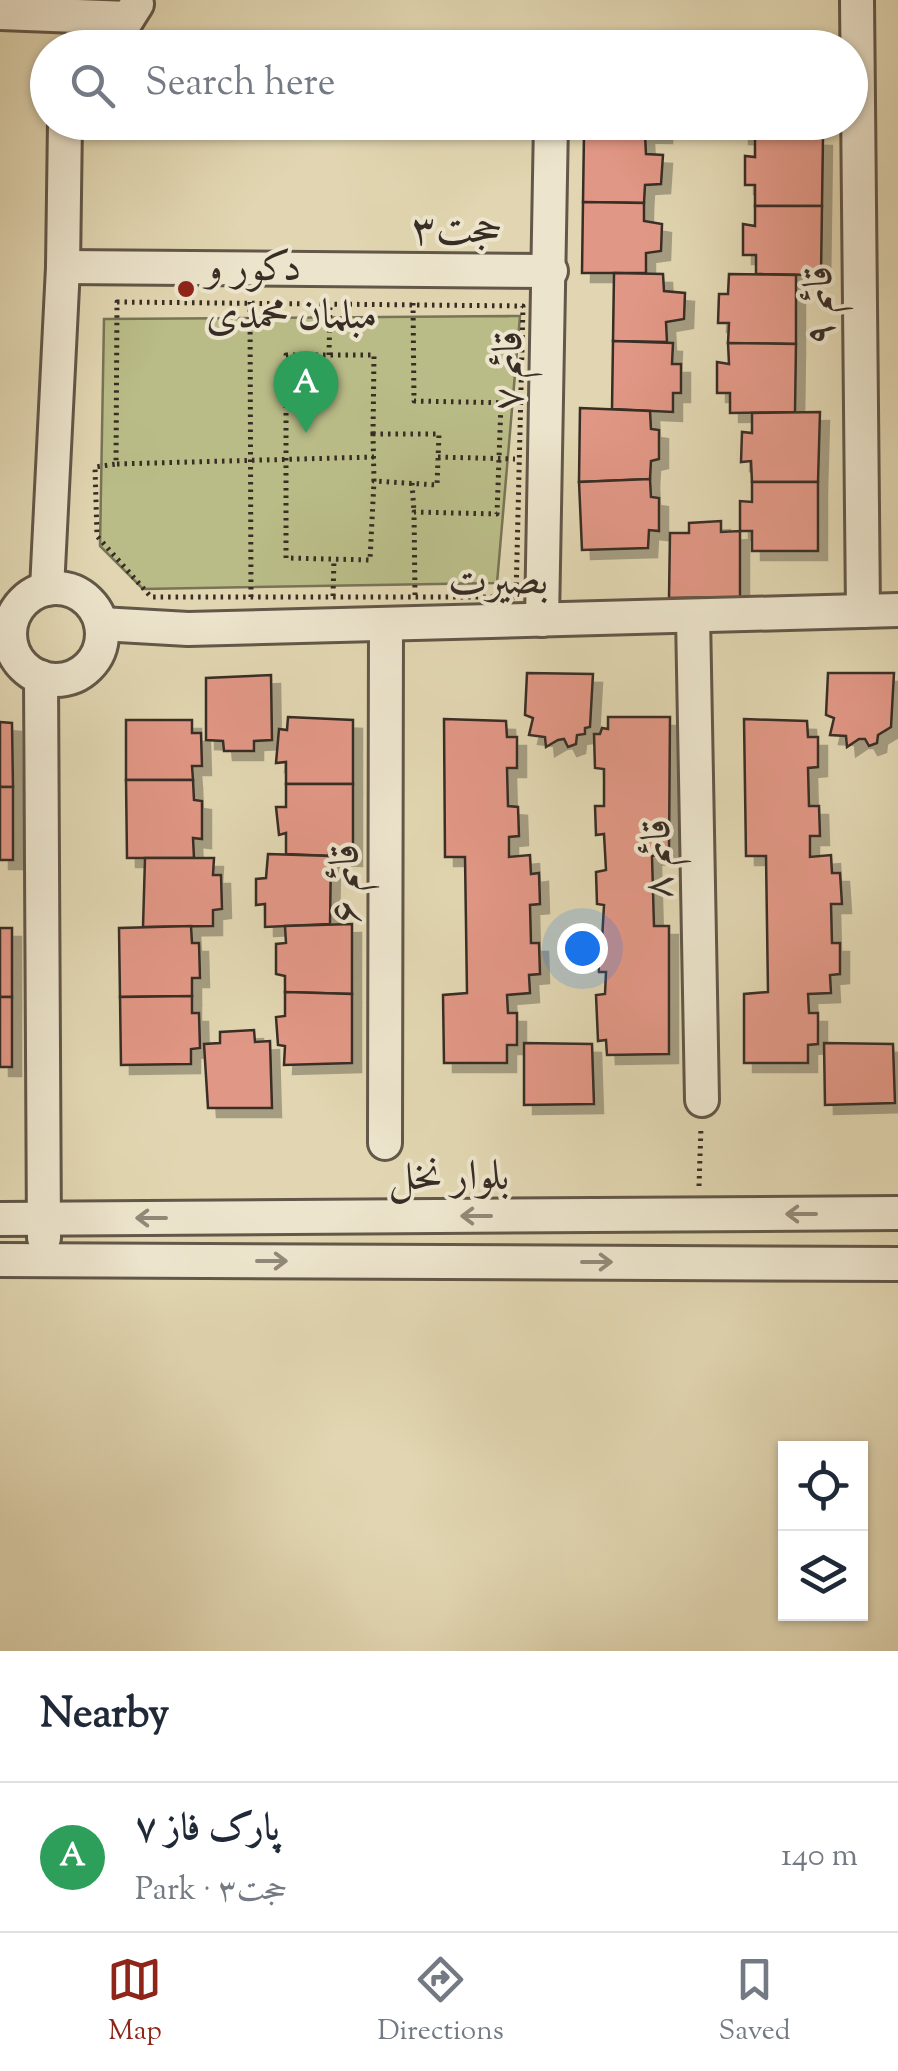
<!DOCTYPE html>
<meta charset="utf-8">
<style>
:root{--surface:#fff;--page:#f2f2f3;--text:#1f2937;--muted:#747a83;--line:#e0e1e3;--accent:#8f2418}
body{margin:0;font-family:"Sorts Mill Goudy",Amiri,serif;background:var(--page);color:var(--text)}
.controls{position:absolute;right:30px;bottom:30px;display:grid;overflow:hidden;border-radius:0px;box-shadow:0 2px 8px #0004}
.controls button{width:90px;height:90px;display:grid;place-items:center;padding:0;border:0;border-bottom:2px solid var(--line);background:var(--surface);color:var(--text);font:50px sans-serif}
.you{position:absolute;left:582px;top:948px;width:35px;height:35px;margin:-25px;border:8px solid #fff;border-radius:50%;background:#1a73e8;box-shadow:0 0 0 15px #1a73e833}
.badge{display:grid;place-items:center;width:65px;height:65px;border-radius:50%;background:var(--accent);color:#fff;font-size:32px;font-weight:700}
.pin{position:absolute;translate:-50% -82px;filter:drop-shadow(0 2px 5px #0008)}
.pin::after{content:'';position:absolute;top:52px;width:35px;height:30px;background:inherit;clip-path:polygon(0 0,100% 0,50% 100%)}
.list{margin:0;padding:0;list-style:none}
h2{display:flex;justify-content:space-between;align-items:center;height:130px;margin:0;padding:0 40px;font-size:42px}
h2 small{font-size:32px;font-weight:400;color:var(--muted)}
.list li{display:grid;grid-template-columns:65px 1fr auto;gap:30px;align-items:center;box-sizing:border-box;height:150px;padding:0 40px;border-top:2px solid var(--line)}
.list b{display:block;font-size:38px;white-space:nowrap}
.list p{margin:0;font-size:32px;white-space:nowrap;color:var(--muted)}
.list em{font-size:32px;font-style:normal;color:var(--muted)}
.icon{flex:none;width:55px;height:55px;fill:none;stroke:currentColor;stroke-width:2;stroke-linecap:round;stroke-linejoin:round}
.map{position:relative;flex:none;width:898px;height:1651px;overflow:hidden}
.search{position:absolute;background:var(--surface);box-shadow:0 2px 8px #0004;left:30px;right:30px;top:30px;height:110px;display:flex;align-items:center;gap:25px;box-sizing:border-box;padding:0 35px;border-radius:55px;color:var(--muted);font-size:38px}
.sheet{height:280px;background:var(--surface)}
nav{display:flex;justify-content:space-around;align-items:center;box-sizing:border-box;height:140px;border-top:2px solid var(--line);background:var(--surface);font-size:28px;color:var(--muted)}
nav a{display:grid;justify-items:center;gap:5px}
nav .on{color:var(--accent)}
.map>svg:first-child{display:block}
.green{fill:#b9bc87;stroke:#787456;stroke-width:2.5}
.building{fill:#e19785;stroke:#382d25;stroke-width:2.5;filter:url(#shadow)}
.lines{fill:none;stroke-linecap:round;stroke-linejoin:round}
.minor-casing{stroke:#625748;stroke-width:38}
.path{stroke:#382d25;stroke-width:5;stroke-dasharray:2.5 5;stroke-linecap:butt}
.minor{stroke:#ece4cc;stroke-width:32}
.oneway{stroke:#928878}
.poi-dot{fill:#8f2418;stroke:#ece4cc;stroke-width:4}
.labels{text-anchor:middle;stroke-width:8;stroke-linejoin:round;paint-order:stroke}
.street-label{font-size:42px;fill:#382d25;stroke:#ece4cc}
.poi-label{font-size:42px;fill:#382d25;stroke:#ece4cc;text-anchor:start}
</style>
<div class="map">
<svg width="898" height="1651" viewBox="0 0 898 1651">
<defs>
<filter id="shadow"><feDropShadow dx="9" dy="9" stdDeviation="0" flood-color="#0004"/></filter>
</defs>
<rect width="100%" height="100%" fill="#e1d6b1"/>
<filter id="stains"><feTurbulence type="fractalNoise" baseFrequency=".002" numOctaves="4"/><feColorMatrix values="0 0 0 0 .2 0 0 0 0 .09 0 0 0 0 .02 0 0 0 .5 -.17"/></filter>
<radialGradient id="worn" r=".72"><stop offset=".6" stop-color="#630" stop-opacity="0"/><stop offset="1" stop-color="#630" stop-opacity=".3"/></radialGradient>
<polygon class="green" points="520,316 497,583 143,589 100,546 104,319"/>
<g class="building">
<polygon points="605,122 664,122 663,134 604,133"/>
<polygon points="740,122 798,122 797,137 740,135"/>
<polygon points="584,133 645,134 646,154 663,155 661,184 645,185 644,203 583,202"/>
<polygon points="755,136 823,137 822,206 755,206 755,185 745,185 745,156 755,157"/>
<polygon points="583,202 644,203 644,221 662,224 661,251 646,253 646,273 582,273"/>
<polygon points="755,206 822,206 821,275 756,274 756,255 743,255 743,224 755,226"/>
<polygon points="614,273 663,274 664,291 685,293 684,319 666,322 667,342 613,341"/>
<polygon points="729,274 796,275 796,344 728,343 729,323 718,323 719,294 728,294"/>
<polygon points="613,341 673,343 672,364 681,364 681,393 673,393 673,412 612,409"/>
<polygon points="728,343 796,344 795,412 730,413 730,393 717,393 717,362 729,364"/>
<polygon points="580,408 650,411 651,429 659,430 659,459 651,461 650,479 579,482"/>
<polygon points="820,412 818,482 752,482 751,461 741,462 742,432 752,433 752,413"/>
<polygon points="650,479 651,497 659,498 659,531 649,530 648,548 582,550 579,482"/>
<polygon points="752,482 818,482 818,551 752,551 752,531 740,531 740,501 752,502"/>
<polygon points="721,521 721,532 740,531 740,597 669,598 670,533 689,533 689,523"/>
<polygon points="527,673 593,674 590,727 585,728 585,734 577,735 576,744 568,747 564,739 558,740 546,747 545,737 529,735 533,718 525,715"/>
<polygon points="828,673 894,673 891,727 878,735 877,743 869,746 865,739 859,739 847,747 846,736 830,735 834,718 826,715"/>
<polygon points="271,675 272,740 254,741 254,751 224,751 223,741 206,740 206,678"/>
<polygon points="288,717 353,720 353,784 286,784 286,762 276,763 279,729 287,730"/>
<polygon points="608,717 670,717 669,853 652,856 654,926 669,926 669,1054 607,1055 606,1040 598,1041 596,995 605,994 606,972 599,972 597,940 602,940 604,905 597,904 596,872 606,870 604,834 596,835 595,806 604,806 604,769 595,768 594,734 600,734 602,728 608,729"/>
<polygon points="444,719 506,721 507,737 517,737 517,768 507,768 508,806 518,807 519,836 509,837 509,857 530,855 531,874 539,873 540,904 530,905 531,943 539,943 540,974 529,975 530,993 507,995 508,1013 517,1013 517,1045 507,1045 507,1063 444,1063 443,995 467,993 465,857 445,857"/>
<polygon points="744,719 807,721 808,737 818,737 818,767 808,768 809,806 819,806 820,836 810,836 810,857 831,855 832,873 840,873 842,904 831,904 832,943 840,943 840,974 830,975 831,993 808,994 809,1013 818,1013 818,1044 808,1045 808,1063 744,1063 744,994 768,992 766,856 746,856"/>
<polygon points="126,720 192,720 192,733 201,733 202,766 192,766 193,780 126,780"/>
<polygon points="0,722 12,723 13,787 0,787"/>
<polygon points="126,780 193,780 194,800 202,801 202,839 193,838 194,858 127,858"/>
<polygon points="286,784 353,784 353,857 286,854 286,833 279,835 276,807 286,807"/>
<rect x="0" y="787" width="13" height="73"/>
<polygon points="268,854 331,856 330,924 265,927 265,904 256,905 256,879 266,878"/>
<polygon points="145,858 214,858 213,875 221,875 222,909 213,910 213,926 143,927"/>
<polygon points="352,924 352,994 285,992 285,976 276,974 276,944 286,943 285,926"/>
<polygon points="191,926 192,943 199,943 200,978 192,978 192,996 120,997 119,928"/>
<rect x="0" y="928" width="12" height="69"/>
<polygon points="285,992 352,994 352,1063 284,1065 285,1046 278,1045 276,1017 285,1016"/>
<polygon points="192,996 192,1013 199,1013 200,1048 191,1049 191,1064 121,1065 120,997"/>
<rect x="0" y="997" width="12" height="70"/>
<polygon points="254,1030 255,1042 270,1041 272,1108 208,1108 204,1044 220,1043 220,1032"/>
<polygon points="524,1043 592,1044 594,1104 524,1105"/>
<polygon points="824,1043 893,1044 895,1103 825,1105"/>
</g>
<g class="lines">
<defs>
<g id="minor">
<polyline points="857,0 863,611"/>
<polyline points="0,13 128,18"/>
<polyline points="109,48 137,4"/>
<polyline points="63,267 551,271"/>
<circle cx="56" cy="634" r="46"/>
<polyline points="47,589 63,267 65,122"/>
<polyline points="693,616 702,1100"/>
<polyline points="542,620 551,122"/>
<polyline points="101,624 188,629 898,610"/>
<polyline points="41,677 44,1238"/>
<polyline points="385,1143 386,624"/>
<polyline points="0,1219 898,1213"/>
<polyline points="0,1260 898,1264"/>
</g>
</defs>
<use href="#minor" class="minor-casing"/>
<g class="path">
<polygon points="117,302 523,306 516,597 151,597 97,536 95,467 116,464"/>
<polyline points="250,302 251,601"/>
<polyline points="413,303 414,401 515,403"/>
<polyline points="329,355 330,303"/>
<polyline points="373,434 374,355 286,355 286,558 370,560 374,481"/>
<polygon points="373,434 439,434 437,485 374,481"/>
<polyline points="438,457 515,459"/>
<polyline points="117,464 374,457"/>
<polyline points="412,483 414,512"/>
<polyline points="415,595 414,512 497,514 501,403"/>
<polyline points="333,596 334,559"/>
<polyline points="699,1186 701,1127"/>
</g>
<use href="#minor" class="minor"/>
</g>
<defs><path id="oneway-shaft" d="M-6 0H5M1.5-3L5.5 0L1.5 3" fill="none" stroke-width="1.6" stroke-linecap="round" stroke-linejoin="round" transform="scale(2.5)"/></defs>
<g class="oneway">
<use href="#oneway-shaft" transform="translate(801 1214) rotate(180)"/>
<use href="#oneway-shaft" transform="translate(476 1216) rotate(180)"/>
<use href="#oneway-shaft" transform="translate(151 1218) rotate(180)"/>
<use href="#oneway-shaft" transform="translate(272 1261)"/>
<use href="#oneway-shaft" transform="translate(597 1262)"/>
</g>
<circle class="poi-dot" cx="186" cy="289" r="10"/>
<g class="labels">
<g class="street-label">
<text x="457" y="242">حجت۳</text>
<text transform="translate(817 306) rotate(-91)" y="15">قائم ۹</text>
<text transform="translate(506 371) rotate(-89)" y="15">قائم ۷</text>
<text transform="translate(498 579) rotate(-1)" y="15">بصیرت</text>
<text transform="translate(655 859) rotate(-91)" y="15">قائم ۸</text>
<text transform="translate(343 884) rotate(-90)" y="15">قائم ۶</text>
<text x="449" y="1189">بلوار نخل</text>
</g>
<g class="poi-label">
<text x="206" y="280">دکور و<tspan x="206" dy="48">مبلمان محمدی</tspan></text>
</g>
</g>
<rect width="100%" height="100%" filter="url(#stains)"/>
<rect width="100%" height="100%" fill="url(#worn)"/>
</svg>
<div class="controls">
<button><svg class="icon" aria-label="locate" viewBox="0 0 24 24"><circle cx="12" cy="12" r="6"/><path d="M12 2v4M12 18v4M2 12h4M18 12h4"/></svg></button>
<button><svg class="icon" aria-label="layers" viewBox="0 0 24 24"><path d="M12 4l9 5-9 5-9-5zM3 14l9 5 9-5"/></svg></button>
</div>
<div class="you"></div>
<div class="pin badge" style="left:306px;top:433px;background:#2e9e5b">A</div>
<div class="search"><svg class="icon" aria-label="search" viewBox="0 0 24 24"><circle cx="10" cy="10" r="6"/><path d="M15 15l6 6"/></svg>Search here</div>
</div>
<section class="sheet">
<h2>Nearby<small></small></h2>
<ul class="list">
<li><span class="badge" style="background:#2e9e5b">A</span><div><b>پارک فاز ۷</b><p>Park · حجت۳</p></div><em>140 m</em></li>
</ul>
</section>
<nav>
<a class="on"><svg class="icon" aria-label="map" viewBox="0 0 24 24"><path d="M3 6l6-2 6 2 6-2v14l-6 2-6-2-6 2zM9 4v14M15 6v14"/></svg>Map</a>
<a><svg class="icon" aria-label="directions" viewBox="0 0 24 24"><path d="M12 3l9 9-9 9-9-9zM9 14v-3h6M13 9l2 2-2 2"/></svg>Directions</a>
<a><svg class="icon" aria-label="saved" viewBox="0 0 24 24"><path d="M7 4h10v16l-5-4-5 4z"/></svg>Saved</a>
</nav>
